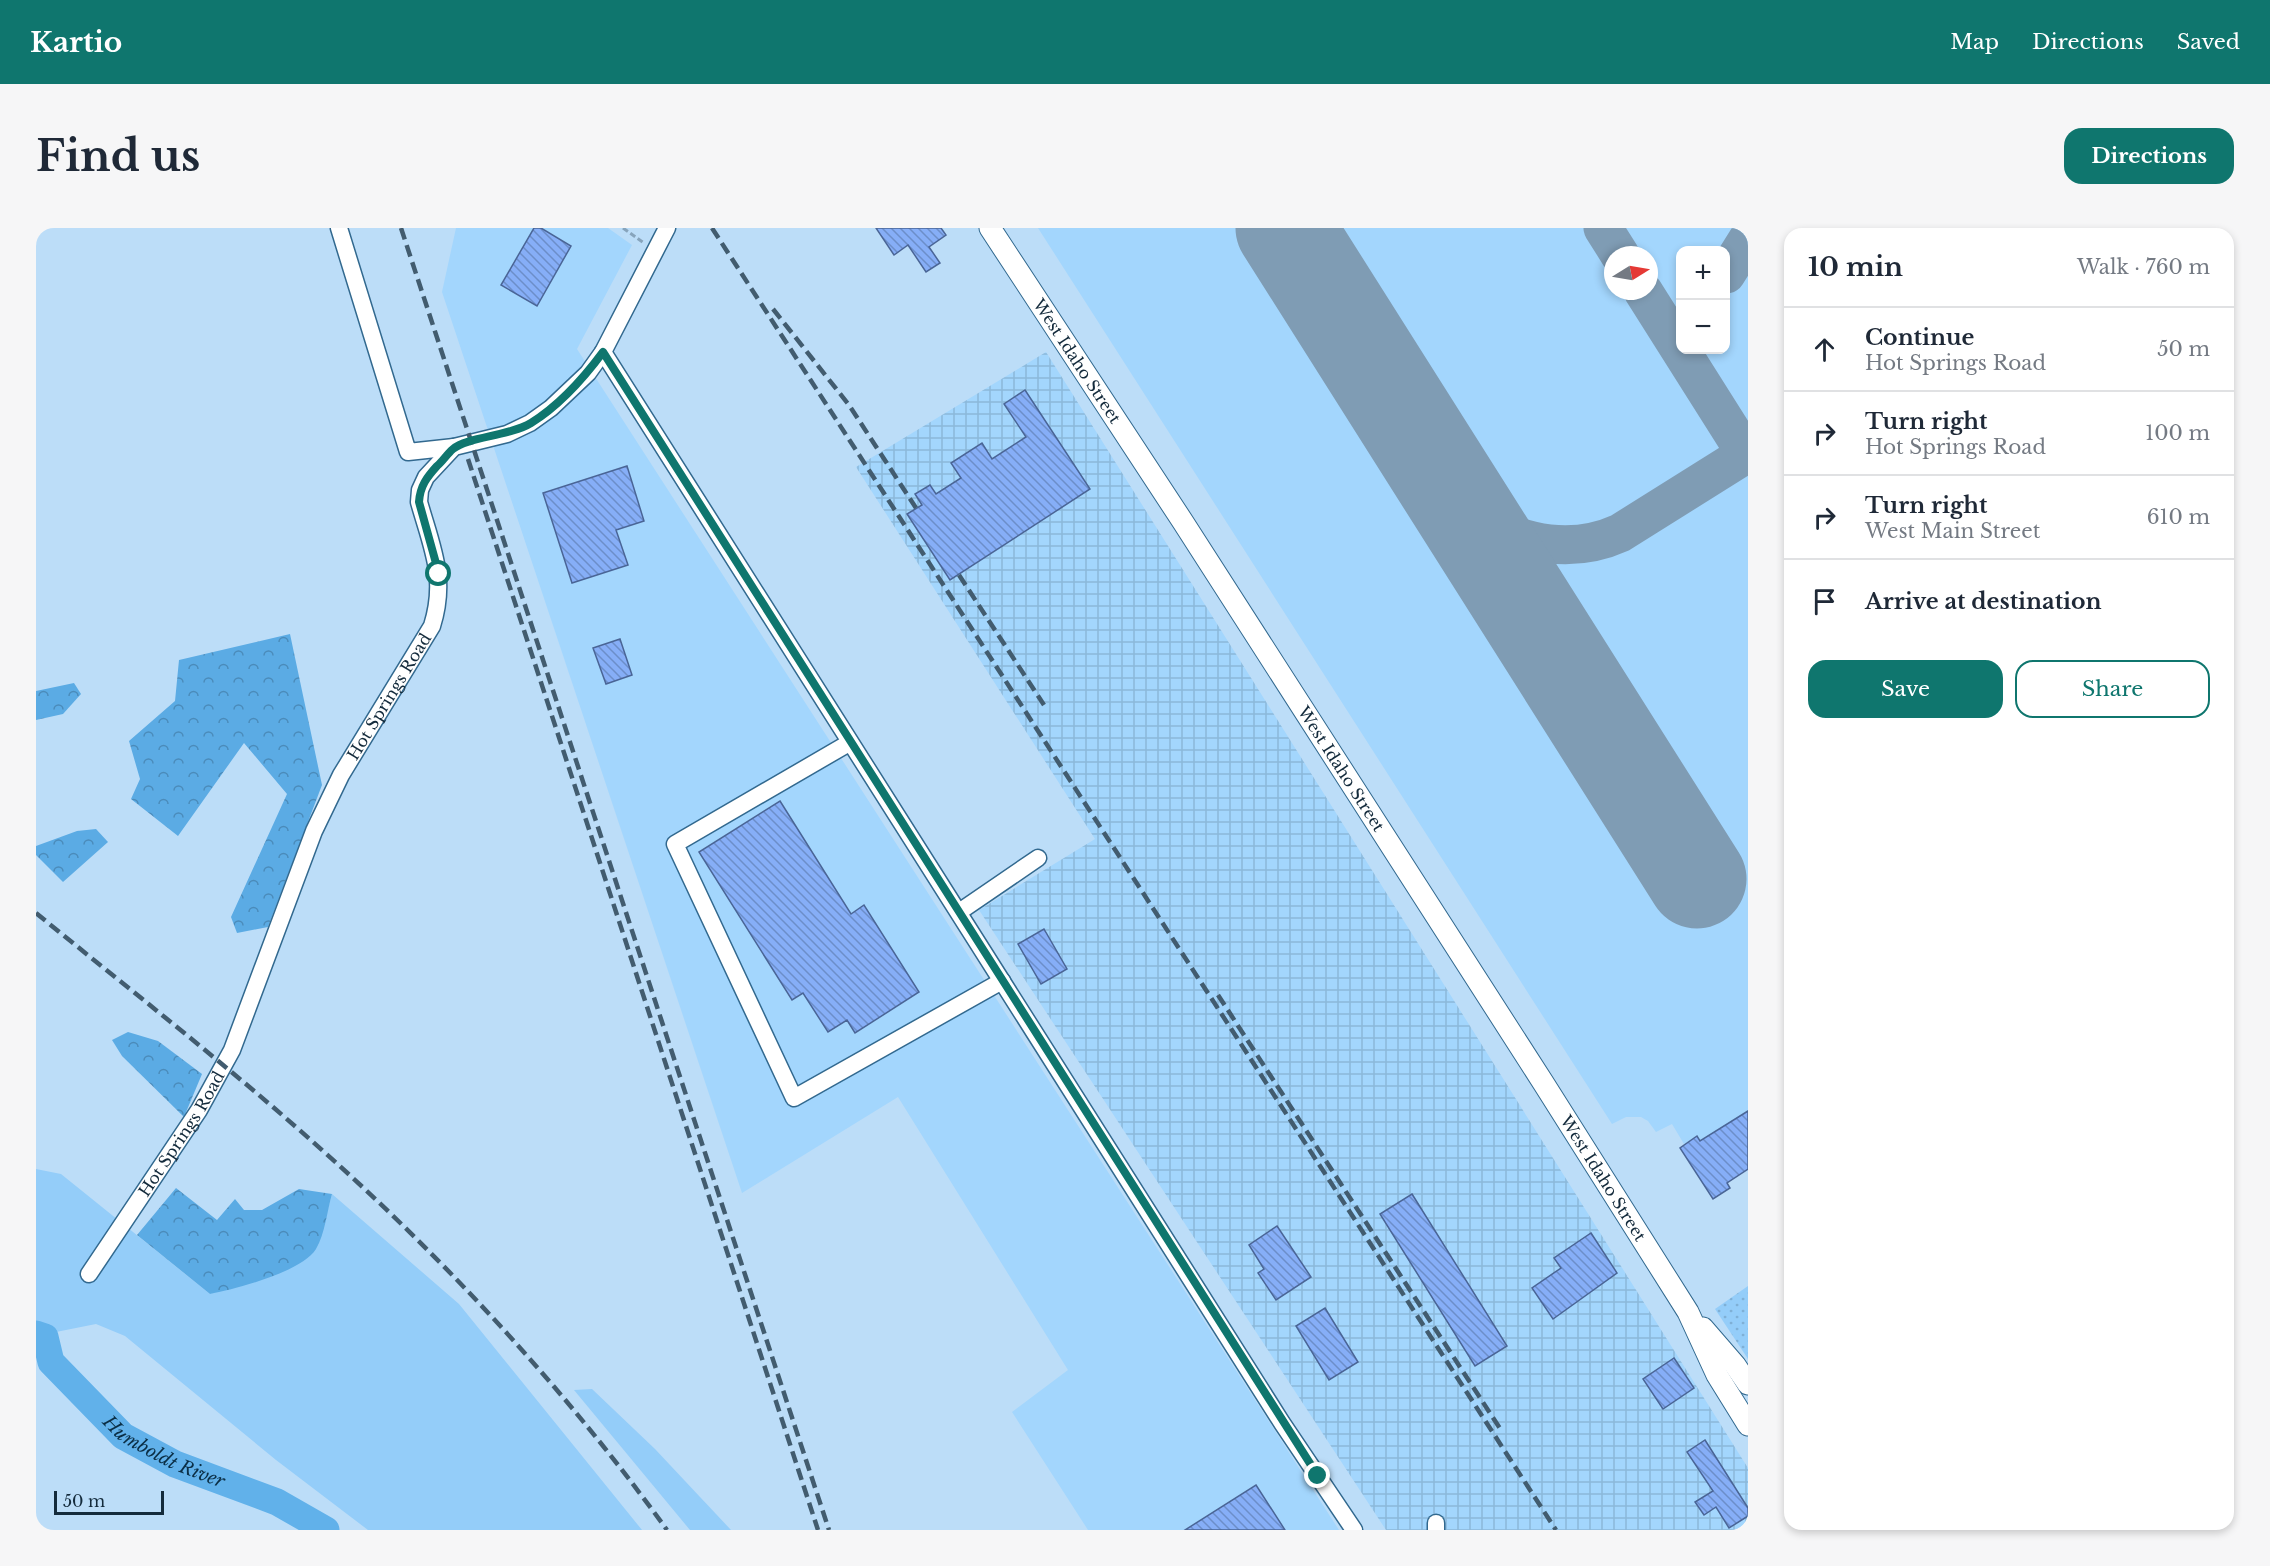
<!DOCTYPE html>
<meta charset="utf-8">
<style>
:root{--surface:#fff;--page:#f6f6f7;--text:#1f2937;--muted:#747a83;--line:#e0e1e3;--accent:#0f766e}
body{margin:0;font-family:"Libre Baskerville",serif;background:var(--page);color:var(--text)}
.controls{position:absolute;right:18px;top:18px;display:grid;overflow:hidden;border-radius:12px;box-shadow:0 3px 9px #0003}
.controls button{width:54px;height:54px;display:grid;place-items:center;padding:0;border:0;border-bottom:2px solid var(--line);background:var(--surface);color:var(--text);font:30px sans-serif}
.compass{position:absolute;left:1568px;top:18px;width:54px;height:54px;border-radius:50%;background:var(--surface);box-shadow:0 3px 9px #0003;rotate:79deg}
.scale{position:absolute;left:18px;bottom:15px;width:110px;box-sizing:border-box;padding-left:6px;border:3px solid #142b3c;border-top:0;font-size:16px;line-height:21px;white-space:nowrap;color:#142b3c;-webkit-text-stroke:4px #bcddf8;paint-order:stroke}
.stop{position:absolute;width:18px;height:18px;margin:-14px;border:4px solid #0f766e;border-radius:50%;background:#fff}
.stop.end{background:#0f766e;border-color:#fff;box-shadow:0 2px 6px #0008}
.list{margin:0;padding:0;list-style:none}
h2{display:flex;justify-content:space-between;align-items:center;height:78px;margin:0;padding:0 24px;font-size:26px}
h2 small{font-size:20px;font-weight:400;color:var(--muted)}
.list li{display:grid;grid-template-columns:39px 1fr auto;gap:18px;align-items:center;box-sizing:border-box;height:84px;padding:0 24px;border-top:2px solid var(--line)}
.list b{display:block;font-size:22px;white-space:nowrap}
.list p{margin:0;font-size:20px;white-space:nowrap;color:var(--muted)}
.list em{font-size:20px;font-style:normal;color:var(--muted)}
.actions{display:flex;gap:12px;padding:18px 24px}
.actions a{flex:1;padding:14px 0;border:2px solid var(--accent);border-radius:18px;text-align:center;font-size:21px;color:var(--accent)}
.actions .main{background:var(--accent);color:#fff}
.icon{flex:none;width:33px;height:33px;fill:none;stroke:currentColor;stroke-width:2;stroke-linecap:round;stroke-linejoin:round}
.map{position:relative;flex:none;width:1712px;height:1302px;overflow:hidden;border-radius:18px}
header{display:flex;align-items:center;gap:36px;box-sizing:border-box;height:84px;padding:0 30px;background:var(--accent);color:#fff}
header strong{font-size:28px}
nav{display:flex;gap:33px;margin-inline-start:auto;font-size:21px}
.intro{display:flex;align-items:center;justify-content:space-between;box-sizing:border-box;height:144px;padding:0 36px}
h1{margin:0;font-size:42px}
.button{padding:15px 27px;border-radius:18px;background:var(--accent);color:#fff;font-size:21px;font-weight:700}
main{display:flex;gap:36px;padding:0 36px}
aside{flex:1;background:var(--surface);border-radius:18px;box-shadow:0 3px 9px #0003}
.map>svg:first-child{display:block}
.built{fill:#a3d6fd;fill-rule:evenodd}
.industrial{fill:url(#industrial-grid)}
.grass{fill:#94cdf9}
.forest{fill:url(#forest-crowns)}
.park{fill:url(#park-dots)}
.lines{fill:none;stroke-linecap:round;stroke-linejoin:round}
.river{stroke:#61b1ea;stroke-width:27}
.taxiway{stroke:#7f9cb4;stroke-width:39}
.runway{stroke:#7f9cb4;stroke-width:99}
.building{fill:url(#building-back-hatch);stroke:#4a6596;stroke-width:1.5}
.minor-casing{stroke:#32698f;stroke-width:19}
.major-casing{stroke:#32698f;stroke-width:23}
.path{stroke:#87a4bc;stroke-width:3;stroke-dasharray:6 3;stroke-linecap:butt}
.minor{stroke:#fff;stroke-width:16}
.major{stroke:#fff;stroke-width:21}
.rail{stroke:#425c6f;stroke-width:4.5;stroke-dasharray:12 6;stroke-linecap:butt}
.route{stroke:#0f766e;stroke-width:8}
.labels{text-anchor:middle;stroke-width:5;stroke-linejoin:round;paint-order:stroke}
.street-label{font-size:16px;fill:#142b3c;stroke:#bcddf8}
.water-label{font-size:18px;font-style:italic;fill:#0b2f46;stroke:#bcddf8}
</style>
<header>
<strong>Kartio</strong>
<nav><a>Map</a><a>Directions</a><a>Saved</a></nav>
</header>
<div class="intro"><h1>Find us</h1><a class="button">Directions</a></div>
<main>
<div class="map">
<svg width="1712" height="1302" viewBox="0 0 1712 1302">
<defs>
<pattern id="industrial-grid" width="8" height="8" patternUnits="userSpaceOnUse" patternTransform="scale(1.5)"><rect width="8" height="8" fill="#a3d6fd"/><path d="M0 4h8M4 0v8" fill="none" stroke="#8bb8da"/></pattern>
<pattern id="forest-crowns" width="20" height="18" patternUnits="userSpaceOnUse" patternTransform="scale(1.5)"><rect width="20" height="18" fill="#5babe4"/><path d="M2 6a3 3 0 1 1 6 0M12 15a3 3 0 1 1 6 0" fill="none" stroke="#4a8bba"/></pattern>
<pattern id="park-dots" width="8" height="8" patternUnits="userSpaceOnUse" patternTransform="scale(1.5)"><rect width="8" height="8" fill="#94cdf9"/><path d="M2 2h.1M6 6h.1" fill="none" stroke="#7fb0d6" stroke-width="1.8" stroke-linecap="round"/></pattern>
<pattern id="building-back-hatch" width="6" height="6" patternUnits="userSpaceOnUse" patternTransform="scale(1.5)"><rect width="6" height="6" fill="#86aef7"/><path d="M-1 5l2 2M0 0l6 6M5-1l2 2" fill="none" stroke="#6c8ec9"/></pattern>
</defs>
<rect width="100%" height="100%" fill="#bcddf8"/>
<g class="built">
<polygon points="420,0 572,0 596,17 541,121 1303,1302 1052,1302 976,1184 1032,1142 862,869 706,965 406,64"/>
<path d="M1002 0H1712V884L1665 912 1661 909 1648 916 1636 896 1620 904 1612 893 1605 889H1590L1576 896ZM1644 22H1690V122H1644ZM1577 27H1613V63H1577Z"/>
</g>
<polygon class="industrial" points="1010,124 1712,1240 1712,1302 1350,1302 943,682 1059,611 820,239"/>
<g class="grass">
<polygon points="0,941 25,946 174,1066 282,1017 296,966 423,1076 606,1302 332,1302 240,1232 89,1108 60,1096 20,1104 0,1094"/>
<polygon points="556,1161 619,1221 695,1302 654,1302 538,1162"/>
</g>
<g class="forest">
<polygon points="254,406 286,557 232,699 201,705 195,689 251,566 208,515 142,608 95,571 104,551 93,513 139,473 143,432"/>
<polygon points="38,455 45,466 27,486 0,492 0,463"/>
<polygon points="60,601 72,614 27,654 0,627 0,618 41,603"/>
<polygon points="92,804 122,813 166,846 148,889 86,828 76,812"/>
<path d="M140 960 181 992 199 971 208 982H226L263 961 296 966C291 983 289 1006 280 1021 266 1044 199 1061 174 1066L101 1007Z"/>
</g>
<polygon class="park" points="1712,1058 1712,1131 1679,1081"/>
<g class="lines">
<path class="river" id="s1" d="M0 1106 9 1109 15 1134 87 1208 139 1236 241 1274 290 1302"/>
<g class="taxiway">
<polyline points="1567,0 1584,27"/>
<polyline points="1690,46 1712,11"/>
<path d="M1403 242C1417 259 1430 276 1447 290 1485 319 1540 325 1584 305L1710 226 1607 63"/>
</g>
<polyline class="runway" points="1249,0 1661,651"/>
</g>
<g class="building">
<polygon points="498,0 505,0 535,18 501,78 465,57"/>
<polygon points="840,0 905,0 910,7 893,19 904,35 890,44 872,17 858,27"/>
<polygon points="989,162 1054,261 914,352 871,286 886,277 879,266 894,257 900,266 925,250 915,235 946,215 956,231 990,209 968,176"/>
<polygon points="591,238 608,293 580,302 592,337 536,355 507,265"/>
<polygon points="584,411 596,447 570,456 557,420"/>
<polygon points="744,573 815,686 828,677 883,764 819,805 811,792 792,804 767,765 756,772 663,624"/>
<polygon points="1008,701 1031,741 1005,756 982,716"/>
<polygon points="1712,883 1712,941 1691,955 1694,960 1677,971 1644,920 1661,908 1664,913"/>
<polygon points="1376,966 1471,1118 1439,1138 1344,986"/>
<polygon points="1241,998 1275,1049 1240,1072 1222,1045 1228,1041 1213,1017"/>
<polygon points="1555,1005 1581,1045 1517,1091 1496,1060 1525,1040 1518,1030"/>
<polygon points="1289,1080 1322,1134 1293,1152 1260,1098"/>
<polygon points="1638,1130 1658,1160 1627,1181 1607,1151"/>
<polygon points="1669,1212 1712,1280 1712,1288 1693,1300 1680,1279 1668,1287 1659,1274 1677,1263 1651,1224"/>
<polygon points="1220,1257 1249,1302 1149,1302"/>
</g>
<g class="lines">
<defs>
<g id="minor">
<polyline points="303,0 372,224 418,219"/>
<polyline points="567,124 1246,1195 1318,1302"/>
<polyline points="813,515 639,616 758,870 966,753"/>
<polyline points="923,684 1002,630"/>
<path id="s2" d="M53 1046 163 882 196 822 278 603 305 547 396 398C411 350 396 320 383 274L384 262 390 249 418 219 471 206 494 195 515 180 552 145 567 124 631 0"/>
<polyline points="1400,1295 1400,1302"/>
</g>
<g id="major">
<path id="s3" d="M954 0 1147 294 1508 856 1652 1084 1681 1147 1712 1197"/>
<polyline points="1667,1100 1699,1137 1712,1156"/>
</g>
</defs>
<use href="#minor" class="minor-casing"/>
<use href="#major" class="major-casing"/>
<polyline class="path" points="587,0 608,15"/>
<use href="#minor" class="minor"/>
<use href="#major" class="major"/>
<g class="rail">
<polyline points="365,0 793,1302"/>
<polyline points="676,0 1520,1302"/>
<polyline points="737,81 813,177 880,280"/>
<polyline points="432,231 782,1302"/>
<polyline points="923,347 1008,477"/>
<path d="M0 685C93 761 187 834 277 914 407 1029 529 1161 631 1302"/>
<polyline points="1182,767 1465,1202"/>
</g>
</g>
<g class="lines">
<path class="route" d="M403 346 383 274C384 258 391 249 401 238 407 233 411 226 417 221 431 209 474 208 495 195 524 177 547 151 567 124L1282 1248"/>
</g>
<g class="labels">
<g class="street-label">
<text dy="6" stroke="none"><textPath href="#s3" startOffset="159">West Idaho Street</textPath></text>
<text dy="6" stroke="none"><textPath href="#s2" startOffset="654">Hot Springs Road</textPath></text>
<text dy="6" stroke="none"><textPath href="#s3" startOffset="645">West Idaho Street</textPath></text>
<text dy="6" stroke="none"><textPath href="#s2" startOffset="168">Hot Springs Road</textPath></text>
<text dy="6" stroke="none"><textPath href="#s3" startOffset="1131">West Idaho Street</textPath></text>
</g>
<g class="water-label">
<text dy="6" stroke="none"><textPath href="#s1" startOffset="182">Humboldt River</textPath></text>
</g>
</g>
</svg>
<div class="controls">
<button>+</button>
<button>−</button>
</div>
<svg class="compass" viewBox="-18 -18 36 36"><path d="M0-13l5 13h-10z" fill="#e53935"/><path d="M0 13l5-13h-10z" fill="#747a83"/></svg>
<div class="scale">50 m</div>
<div class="stop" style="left:403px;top:346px"></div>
<div class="stop end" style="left:1282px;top:1248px"></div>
</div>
<aside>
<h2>10 min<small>Walk · 760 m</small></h2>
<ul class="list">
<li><svg class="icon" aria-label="ahead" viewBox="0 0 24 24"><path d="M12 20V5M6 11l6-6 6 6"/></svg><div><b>Continue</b><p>Hot Springs Road</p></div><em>50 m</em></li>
<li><svg class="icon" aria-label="right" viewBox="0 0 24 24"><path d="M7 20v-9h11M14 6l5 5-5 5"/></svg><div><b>Turn right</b><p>Hot Springs Road</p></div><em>100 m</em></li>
<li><svg class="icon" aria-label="right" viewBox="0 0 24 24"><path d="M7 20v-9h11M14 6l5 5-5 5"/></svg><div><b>Turn right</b><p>West Main Street</p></div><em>610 m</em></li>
<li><svg class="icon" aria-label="arrive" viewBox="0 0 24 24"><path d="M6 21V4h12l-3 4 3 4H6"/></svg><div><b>Arrive at destination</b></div></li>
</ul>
<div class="actions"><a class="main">Save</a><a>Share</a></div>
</aside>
</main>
